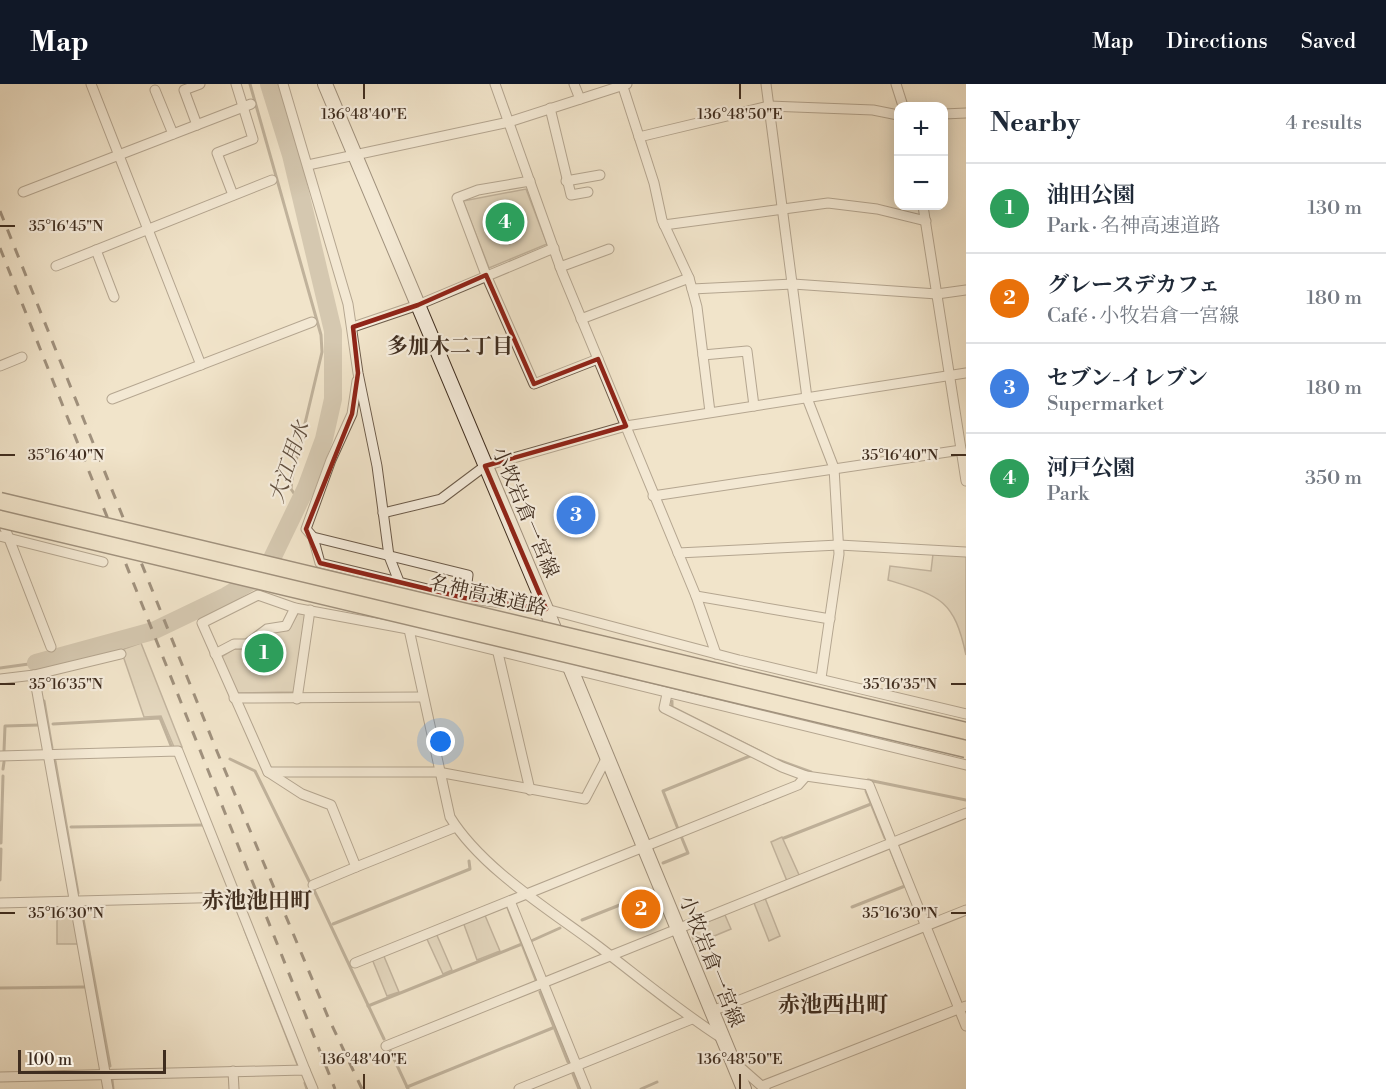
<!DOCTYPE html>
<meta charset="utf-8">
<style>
:root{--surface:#fff;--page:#f2f2f3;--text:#1f2937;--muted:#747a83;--line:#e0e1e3;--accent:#111827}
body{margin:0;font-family:"Libre Bodoni","Noto Serif JP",serif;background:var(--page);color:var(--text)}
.controls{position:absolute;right:18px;top:18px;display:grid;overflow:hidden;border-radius:12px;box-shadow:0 3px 15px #0003}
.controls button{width:54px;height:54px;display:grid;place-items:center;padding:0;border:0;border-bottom:2px solid var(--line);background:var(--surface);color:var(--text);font:30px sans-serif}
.scale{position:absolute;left:18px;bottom:15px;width:148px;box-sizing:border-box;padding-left:6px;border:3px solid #3f2d1f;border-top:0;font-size:16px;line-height:21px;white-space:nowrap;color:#3f2d1f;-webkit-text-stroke:4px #f6eddd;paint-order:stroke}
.you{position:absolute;left:441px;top:658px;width:21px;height:21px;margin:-15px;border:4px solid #fff;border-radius:50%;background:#1a73e8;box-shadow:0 0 0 9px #1a73e833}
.badge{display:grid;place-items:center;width:39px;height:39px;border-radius:50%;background:var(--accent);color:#fff;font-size:20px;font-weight:700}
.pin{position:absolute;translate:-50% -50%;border:3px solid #fff;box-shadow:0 2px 6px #0006}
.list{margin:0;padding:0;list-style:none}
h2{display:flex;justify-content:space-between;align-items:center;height:78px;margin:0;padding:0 24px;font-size:26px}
h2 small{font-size:20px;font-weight:400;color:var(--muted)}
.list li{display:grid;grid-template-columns:39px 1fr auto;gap:18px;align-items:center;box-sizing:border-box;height:90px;padding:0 24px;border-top:2px solid var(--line)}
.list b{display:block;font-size:22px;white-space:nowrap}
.list p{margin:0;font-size:20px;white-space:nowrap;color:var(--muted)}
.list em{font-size:20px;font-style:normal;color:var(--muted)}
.map{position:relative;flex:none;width:966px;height:1005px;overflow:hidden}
header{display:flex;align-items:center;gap:36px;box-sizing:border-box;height:84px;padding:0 30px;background:var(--accent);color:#fff}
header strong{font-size:28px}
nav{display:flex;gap:33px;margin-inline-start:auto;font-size:21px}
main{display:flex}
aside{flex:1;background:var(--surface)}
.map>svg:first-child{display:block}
.green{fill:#d3c5ad;stroke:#897966;stroke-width:1.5}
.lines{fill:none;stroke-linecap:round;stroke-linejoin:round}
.stream{stroke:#857663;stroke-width:3}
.river{stroke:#b4a690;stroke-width:18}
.minor-casing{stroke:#6c5b4a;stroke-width:11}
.secondary-casing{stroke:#3f2d1f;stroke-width:16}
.minor{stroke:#f6eddd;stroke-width:9}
.secondary{stroke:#f6eddd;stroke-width:14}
.rail{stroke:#3f2d1f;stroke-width:3;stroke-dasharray:10 10;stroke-linecap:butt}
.motorway-bridge-casing{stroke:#3f2d1f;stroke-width:19;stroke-linecap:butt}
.motorway-bridge{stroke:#f1e4ca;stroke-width:16}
.marked{fill:none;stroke:#8f2418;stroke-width:4.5;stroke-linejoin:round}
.ticks{fill:none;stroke:#3f2d1f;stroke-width:2}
.labels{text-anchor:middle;stroke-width:4.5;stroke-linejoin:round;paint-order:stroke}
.street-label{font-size:20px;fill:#3f2d1f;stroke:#f6eddd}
.neighbourhood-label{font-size:21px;font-weight:bold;fill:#3f2d1f;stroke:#f6eddd}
.water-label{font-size:21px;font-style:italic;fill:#625141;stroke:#f6eddd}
.quarter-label{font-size:22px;font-weight:bold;fill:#3f2d1f;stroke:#f6eddd}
.ticks-label{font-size:15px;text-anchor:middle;fill:#3f2d1f;stroke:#f6eddd;stroke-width:4.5;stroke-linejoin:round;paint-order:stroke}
</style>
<header>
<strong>Map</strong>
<nav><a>Map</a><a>Directions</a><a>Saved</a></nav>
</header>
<main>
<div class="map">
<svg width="966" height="1005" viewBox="0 0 966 1005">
<rect width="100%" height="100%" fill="#f1e4ca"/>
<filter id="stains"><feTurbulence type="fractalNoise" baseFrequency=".00333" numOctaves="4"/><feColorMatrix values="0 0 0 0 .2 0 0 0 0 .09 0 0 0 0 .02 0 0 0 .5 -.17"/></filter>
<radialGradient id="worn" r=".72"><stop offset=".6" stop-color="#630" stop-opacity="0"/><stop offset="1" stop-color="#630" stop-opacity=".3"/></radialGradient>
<g class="green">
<polygon points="526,105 547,160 489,184 463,117"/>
<path d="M933 470 966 471V571C954 515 940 512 888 496L890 482 931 487Z"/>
<polygon points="298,529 305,530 294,608 237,609 221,573 234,565 250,564 270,549 289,545"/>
<polygon points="141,559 182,663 174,663 161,632 144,633 121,566"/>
<polygon points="782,753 800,793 787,797 771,758"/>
<polygon points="765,814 780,852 769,857 754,819"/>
<polygon points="57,820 71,821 79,860 57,860"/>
<polygon points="484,829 500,867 477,876 463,838"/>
<polygon points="725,831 731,845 695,860 691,850 693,843"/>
<polygon points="436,849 452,886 443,890 426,853"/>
<polygon points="383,870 399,908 387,912 372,875"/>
</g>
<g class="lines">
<g class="stream">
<polyline points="250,0 321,251 322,268 292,394 291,405 300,418"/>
<polyline points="0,584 36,579"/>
<polyline points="44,617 52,664"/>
<polyline points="672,617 672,623 767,671"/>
<polyline points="53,640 160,634 172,664"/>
<polyline points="4,667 5,642 39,641"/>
<polyline points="230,675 255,687 309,797"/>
<polyline points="778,676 811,688"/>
<polyline points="55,677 78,809"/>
<polyline points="3,685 4,678"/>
<polyline points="868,696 966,716"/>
<polyline points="866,707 885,754"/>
<polyline points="71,743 203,741"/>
<polyline points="678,745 663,707 750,672"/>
<polyline points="784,754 871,720"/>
<polyline points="1,759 3,692"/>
<polyline points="663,779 688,769 681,752"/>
<polyline points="0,796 1,765"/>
<polyline points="313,804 384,955"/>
<polyline points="852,823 905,802 891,767"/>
<polyline points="81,824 110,982"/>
<polyline points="508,824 536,896"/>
<polyline points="582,836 650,809"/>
<polyline points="333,840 470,785 469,777"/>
<polyline points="245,846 298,981"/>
<polyline points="531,857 560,844"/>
<polyline points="0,904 85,903"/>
<polyline points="540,908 568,978"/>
<polyline points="368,922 522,860"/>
<polyline points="389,964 408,1005"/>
<polyline points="573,990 579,1005"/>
<polyline points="112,996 113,1005"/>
<polyline points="305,999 307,1005"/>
<polyline points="407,1003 555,943"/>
<polyline points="641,1005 657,998"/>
</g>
<polyline class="river" points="36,579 153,547 226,512 265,489 306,404 324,355 333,315 333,247 291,71 269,0"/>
<defs>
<g id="minor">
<polyline points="91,0 201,281"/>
<path d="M283 0 348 220 358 289 377 382 389 472 398 495 450 733C482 785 550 826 598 862 640 894 679 927 723 955"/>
<polyline points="495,0 562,188 696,512 716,570"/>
<polyline points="574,0 580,15"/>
<polyline points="766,0 807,314 834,384 839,470 821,594"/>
<polyline points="896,0 903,22"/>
<polyline points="623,3 654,99 662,136 689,194 697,223 710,328"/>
<polyline points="155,6 173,50"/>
<polyline points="550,24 571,111 588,108"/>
<polyline points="944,30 966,29"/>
<polyline points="197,41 184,6 200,0"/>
<polyline points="639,53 769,22 873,26 898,31"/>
<polyline points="308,81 509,38 627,0"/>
<polyline points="530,97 478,106 457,114 486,191 534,300 598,275"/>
<polyline points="566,97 600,91"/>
<polyline points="23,108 251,20"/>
<polyline points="233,111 217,69 253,55 236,0"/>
<polyline points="923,122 966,397"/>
<polyline points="664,141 828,119 877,125 926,137"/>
<polyline points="96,166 114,213"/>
<polyline points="56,182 272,96"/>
<polyline points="560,183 609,165"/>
<polyline points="692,205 793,200 937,210 966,206"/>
<polyline points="581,235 689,194"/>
<polyline points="353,243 418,221 554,164"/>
<polyline points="703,271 747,267 754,322"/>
<polyline points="0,282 22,273"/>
<polyline points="357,297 352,330 331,376 306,445 313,453 468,491 465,514"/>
<polyline points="112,315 312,238"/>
<polyline points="653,412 961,366"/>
<polyline points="383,429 441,415 485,382 626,342 966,289"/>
<polyline points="1,434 51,563"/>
<polyline points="0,452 103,478"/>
<polyline points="313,453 320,479 465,514 546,525 739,576 966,630"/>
<polyline points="678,469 839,461 966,468"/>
<polyline points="696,512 830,535"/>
<polyline points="498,569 530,706"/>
<polyline points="215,570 234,560 247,560 267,545 286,542 295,524"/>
<polyline points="34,591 108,1005"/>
<polyline points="0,595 34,591 121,570"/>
<polyline points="667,610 664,624 782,683 806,692 869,701 966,942"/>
<polyline points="234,614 422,613"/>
<polyline points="297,615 310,526"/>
<polyline points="0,672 178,667 305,986"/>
<polyline points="268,688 438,688 585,715 606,675"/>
<polyline points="456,743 356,783 331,721 302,710 268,688 202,539 258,511 295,524 408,545 966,681"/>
<polyline points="313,801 356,783"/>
<polyline points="510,817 586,1005"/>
<polyline points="0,819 235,813"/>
<polyline points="355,879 798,701 806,692"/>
<polyline points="712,927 966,826"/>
<polyline points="386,962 966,729"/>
<polyline points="733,977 765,1005"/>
<polyline points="233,987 234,1005"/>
<polyline points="0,993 305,986 313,1005"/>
<polyline points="762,1002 966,922"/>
<polyline points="519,1005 692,935"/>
</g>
<polyline id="secondary" points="325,0 546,525 744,1005"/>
</defs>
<use href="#minor" class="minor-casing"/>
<use href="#secondary" class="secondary-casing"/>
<use href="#minor" class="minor"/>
<use href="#secondary" class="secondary"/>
<g class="rail">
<polyline points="0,127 216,665 328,933 362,1005"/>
<polyline points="0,164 335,1005"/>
</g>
<defs>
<g id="motorway-bridge">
<polyline points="0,417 966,647"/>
<polyline points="0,435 966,665"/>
</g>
</defs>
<use href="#motorway-bridge" class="motorway-bridge-casing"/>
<use href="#motorway-bridge" class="motorway-bridge"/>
</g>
<path d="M0 0H966V1005H0ZM486 191 534 300 598 275 626 342 485 382 546 525 465 514 320 479 306 445 352 330 358 289 353 243 418 221Z" fill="#f1e4ca" fill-opacity=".55" fill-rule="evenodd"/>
<path class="marked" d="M486 191 534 300 598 275 626 342 485 382 546 525 465 514 320 479 306 445 352 330 358 289 353 243 418 221Z"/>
<path class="ticks" d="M364 0V15M740 0V15M0 142H15M0 371H15M951 371H966M0 600H15M951 600H966M0 829H15M951 829H966M364 990V1005M740 990V1005"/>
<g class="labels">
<g class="street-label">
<text transform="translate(526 428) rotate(67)" y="7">小牧岩倉一宮線</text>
<text transform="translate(488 511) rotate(13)" y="7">名神高速道路</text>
<text transform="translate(712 877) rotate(68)" y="7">小牧岩倉一宮線</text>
</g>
<g class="neighbourhood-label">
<text x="450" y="269">多加木二丁目</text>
</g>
<g class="water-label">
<text transform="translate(289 378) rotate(-71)" y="7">大江用水</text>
</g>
<g class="quarter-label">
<text x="257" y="824">赤池池田町</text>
<text x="833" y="928">赤池西出町</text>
</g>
</g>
<g class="ticks-label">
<text x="364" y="35">136°48'40"E</text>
<text x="740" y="35">136°48'50"E</text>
<text x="66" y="147">35°16'45"N</text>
<text x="66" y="376">35°16'40"N</text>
<text x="900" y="376">35°16'40"N</text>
<text x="66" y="605">35°16'35"N</text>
<text x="900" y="605">35°16'35"N</text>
<text x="66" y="834">35°16'30"N</text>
<text x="900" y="834">35°16'30"N</text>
<text x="364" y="980">136°48'40"E</text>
<text x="740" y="980">136°48'50"E</text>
</g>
<rect width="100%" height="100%" filter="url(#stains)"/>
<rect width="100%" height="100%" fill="url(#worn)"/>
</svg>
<div class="controls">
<button>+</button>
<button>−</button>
</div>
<div class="scale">100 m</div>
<div class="you"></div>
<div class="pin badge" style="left:264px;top:569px;background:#2e9e5b">1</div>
<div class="pin badge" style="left:641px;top:825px;background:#e8710a">2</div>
<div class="pin badge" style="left:576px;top:431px;background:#3f7fe0">3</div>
<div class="pin badge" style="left:505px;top:138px;background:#2e9e5b">4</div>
</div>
<aside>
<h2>Nearby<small>4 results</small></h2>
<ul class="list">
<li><span class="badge" style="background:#2e9e5b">1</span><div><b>油田公園</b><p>Park · 名神高速道路</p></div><em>130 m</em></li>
<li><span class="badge" style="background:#e8710a">2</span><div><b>グレースデカフェ</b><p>Café · 小牧岩倉一宮線</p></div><em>180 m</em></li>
<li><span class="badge" style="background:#3f7fe0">3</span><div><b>セブン-イレブン</b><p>Supermarket</p></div><em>180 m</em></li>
<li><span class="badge" style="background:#2e9e5b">4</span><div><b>河戸公園</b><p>Park</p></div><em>350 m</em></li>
</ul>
</aside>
</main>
